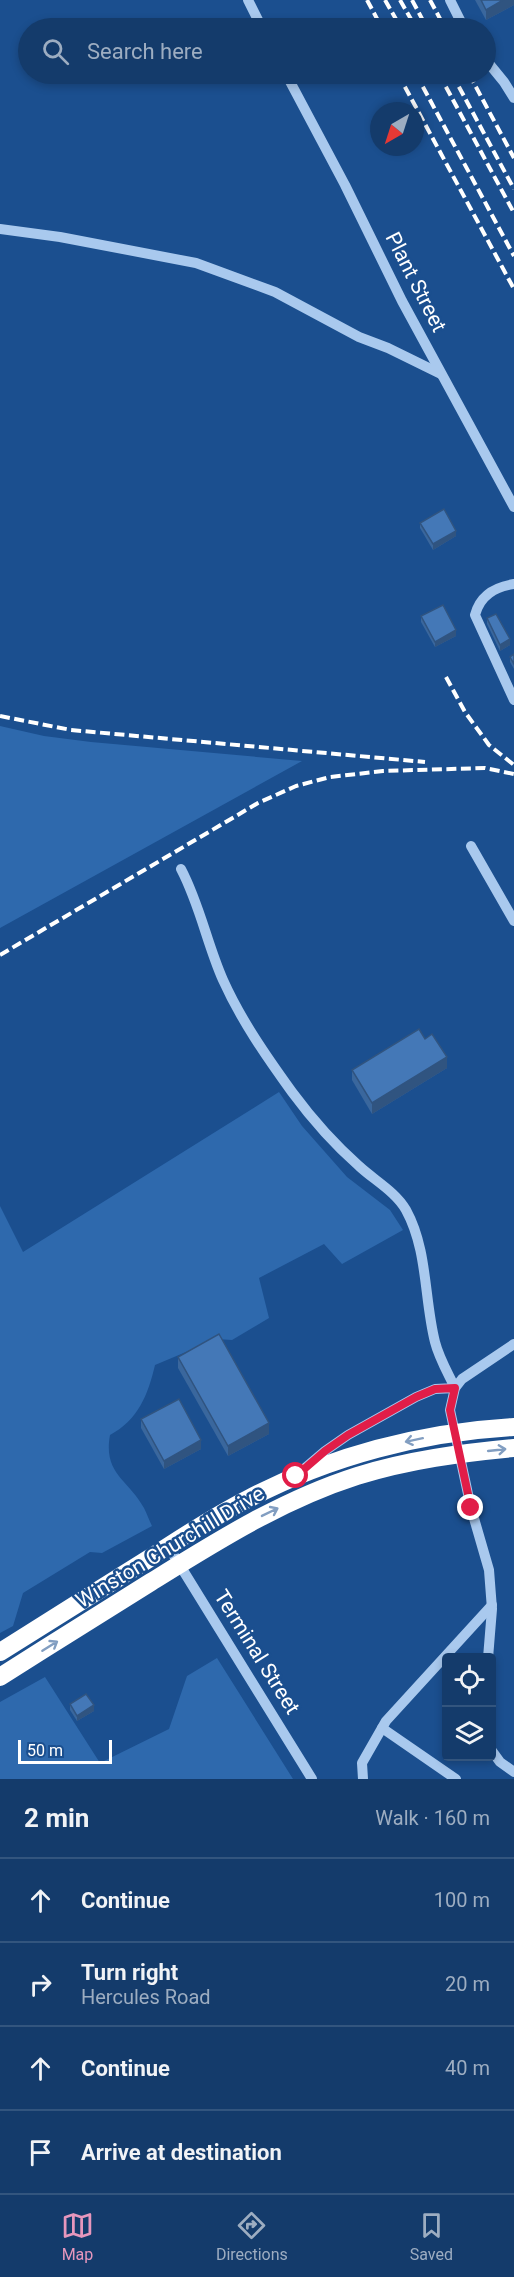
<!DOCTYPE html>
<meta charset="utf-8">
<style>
:root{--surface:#143b6b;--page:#1d4271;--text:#f1f3f6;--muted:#9dadc1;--line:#33557e;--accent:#e797bd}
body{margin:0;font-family:Roboto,sans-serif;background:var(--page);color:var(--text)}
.controls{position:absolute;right:18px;bottom:18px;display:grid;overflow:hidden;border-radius:6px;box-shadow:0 3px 9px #0003}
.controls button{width:54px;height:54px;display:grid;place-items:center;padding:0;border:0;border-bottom:2px solid var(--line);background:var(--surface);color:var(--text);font:30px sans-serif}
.compass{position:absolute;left:370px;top:102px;width:54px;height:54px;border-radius:50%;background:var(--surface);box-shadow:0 3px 9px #0003;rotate:219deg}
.scale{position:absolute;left:18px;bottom:15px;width:94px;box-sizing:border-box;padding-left:6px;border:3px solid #fff;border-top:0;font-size:16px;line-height:21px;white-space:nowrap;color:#fff;-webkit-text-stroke:4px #1b4f8f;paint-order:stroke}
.stop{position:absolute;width:18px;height:18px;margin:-14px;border:4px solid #e11d48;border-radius:50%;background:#fff}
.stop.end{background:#e11d48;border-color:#fff;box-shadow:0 2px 6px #0008}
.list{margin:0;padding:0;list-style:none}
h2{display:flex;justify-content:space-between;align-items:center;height:78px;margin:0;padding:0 24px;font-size:26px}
h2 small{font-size:20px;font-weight:400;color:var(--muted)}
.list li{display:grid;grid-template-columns:39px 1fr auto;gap:18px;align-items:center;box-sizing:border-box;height:84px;padding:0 24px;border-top:2px solid var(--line)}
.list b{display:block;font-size:22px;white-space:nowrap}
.list p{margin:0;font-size:20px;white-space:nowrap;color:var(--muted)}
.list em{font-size:20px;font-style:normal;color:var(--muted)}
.icon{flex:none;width:33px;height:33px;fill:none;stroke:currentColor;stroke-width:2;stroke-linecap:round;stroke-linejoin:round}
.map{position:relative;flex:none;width:514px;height:1779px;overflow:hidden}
.search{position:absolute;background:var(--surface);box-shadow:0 3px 9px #0003;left:18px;right:18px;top:18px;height:66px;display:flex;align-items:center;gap:15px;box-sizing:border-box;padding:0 21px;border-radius:33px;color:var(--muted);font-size:22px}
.sheet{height:414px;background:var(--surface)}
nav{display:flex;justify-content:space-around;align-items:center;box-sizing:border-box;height:84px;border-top:2px solid var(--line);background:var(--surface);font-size:16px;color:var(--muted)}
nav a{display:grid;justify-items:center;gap:3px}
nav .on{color:var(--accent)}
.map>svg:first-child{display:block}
.green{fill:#2e69ad}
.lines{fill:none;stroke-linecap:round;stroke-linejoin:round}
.minor{stroke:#a9c9ee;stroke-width:10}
.highway{stroke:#fff;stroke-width:18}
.rail{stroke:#fff;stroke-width:4;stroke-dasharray:10 4.5;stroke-linecap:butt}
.wall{fill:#3a679d}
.shaded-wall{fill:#305480}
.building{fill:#4478b7;stroke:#305480;stroke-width:1.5}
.oneway{stroke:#829ec1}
.route{stroke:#e11d48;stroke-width:8}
.labels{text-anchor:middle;stroke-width:5;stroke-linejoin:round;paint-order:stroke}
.street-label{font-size:21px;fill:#fff;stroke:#1b4f8f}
</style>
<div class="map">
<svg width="514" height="1779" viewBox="0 0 514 1779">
<rect width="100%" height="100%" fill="#1b4f8f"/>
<g class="green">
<polygon points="0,726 44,736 91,742 302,761 0,928"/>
<path d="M279 1092 302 1126 347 1177 390 1210 403 1230 342 1264 324 1244 259 1278 269 1318 232 1340 217 1339 155 1365C148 1395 138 1420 110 1435 103 1474 128 1479 144 1508 147 1514 149 1520 152 1526L102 1553 90 1552 23 1593 13 1626 0 1633V1206L23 1252Z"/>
<polygon points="217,1658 293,1779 0,1779 0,1702 45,1677 100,1763 169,1729 187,1676"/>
</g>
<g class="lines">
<g class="minor">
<polyline points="248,0 262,28"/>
<polyline points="450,0 464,28"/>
<polyline points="486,60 504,82 514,98"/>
<polyline points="286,74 345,185 402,301 514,507"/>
<polyline points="0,229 60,237 196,263 275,292 359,337 388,348 441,374"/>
<path d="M514 584C495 587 480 595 475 615L514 700"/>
<polyline points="471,846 514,921"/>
<path d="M181 869C200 905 207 944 223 980 241 1020 266 1056 292 1092 312 1119 334 1144 359 1166 374 1180 396 1192 406 1210 428 1250 424 1299 435 1342 439 1358 448 1373 455 1388L435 1389 416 1397 348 1435 325 1451 305 1468"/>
<polyline points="168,1546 312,1779"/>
<polyline points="488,1658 492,1609 489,1570 471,1508 450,1410 455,1388 462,1379 514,1344"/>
<polyline points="382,1728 456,1779"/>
<polyline points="492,1751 500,1762 514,1772"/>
<polyline points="363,1779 362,1763 386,1721 492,1605"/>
</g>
<g class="highway">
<path d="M0 1652C50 1621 100 1589 150 1558 183 1537 214 1516 248 1499 330 1456 422 1432 514 1427"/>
<path d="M0 1677C50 1645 100 1614 151 1582 217 1541 282 1500 357 1476 408 1460 461 1453 514 1448"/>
</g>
<g class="rail">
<polyline points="367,0 382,28"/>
<polyline points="385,0 401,28"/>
<polyline points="400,0 416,28"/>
<polyline points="412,0 427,28"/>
<polyline points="430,0 445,28"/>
<polyline points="398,74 514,289"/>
<polyline points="416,74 514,256"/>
<polyline points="439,74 514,213"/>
<polyline points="452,74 514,189"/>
<polyline points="469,74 514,158"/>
<polyline points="446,677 465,712 489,745 514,765"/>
<polyline points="0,716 71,730 425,762"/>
<polyline points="0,955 258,803 296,786 330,777 383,771 485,768 514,774"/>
</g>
</g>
<g class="wall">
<polygon points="475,0 514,0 514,5 486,20"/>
<polygon points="420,523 456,536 433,550 420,528"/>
<polygon points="421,616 456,636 435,647 421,622"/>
<polygon points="487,618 510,645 500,651 487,624"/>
<polygon points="514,654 514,669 510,662 510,657"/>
<polygon points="425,1039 447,1068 372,1114 352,1080 352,1070"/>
<polygon points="178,1357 269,1434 228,1456 178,1368"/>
<polygon points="141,1419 201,1449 164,1469 141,1428"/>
<polygon points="70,1704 94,1711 77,1721 70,1710"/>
</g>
<g class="shaded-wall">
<polygon points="503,0 514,0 514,5 486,20 486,10"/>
<polygon points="456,531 456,536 433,550 433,544"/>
<polygon points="456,630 456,636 435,647 435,642"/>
<polygon points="510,639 510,645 500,651 500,645"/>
<polygon points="447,1057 447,1068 372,1114 372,1103"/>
<polygon points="269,1423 269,1434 228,1456 228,1446"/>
<polygon points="201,1440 201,1449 164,1469 164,1461"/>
<polygon points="94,1705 94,1711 77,1721 77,1716"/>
</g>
<g class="building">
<polygon points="481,0 503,0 486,10"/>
<polygon points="444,509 456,531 433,544 420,523"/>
<polygon points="443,605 456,630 435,642 421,616"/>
<polygon points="496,614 510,639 500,645 487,618"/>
<polygon points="514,654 514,664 510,657"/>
<polygon points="419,1029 425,1039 432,1034 447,1057 372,1103 352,1070"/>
<polygon points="219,1334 269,1423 228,1446 178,1357"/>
<polygon points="179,1399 201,1440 164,1461 141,1419"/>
<polygon points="86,1694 94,1705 77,1716 70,1704"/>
</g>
<defs><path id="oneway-shaft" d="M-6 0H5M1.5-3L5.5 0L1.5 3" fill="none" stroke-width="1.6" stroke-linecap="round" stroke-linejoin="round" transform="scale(1.5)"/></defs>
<g class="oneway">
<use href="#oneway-shaft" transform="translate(414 1440) rotate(168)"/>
<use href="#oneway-shaft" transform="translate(497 1450) rotate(-6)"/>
<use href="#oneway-shaft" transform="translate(270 1512) rotate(-26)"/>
<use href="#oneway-shaft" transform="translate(50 1646) rotate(-32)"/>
</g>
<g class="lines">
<polyline class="route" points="296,1476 325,1451 348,1435 416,1397 435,1389 455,1388 450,1410 471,1508"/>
</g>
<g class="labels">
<g class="street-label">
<text transform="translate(416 282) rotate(63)" y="7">Plant Street</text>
<text transform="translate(170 1547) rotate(-31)" y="7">Winston Churchill Drive</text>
<text transform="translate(257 1652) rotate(58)" y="7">Terminal Street</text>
</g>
</g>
</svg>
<div class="controls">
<button><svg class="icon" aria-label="locate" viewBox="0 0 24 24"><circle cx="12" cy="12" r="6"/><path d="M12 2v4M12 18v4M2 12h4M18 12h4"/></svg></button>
<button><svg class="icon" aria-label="layers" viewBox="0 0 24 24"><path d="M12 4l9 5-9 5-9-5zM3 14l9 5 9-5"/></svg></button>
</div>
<svg class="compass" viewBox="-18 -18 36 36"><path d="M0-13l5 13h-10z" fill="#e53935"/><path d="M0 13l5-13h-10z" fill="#9dadc1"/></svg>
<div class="scale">50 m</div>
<div class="stop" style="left:296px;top:1476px"></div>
<div class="stop end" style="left:471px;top:1508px"></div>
<div class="search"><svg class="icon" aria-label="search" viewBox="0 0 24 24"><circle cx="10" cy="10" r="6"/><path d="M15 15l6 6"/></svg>Search here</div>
</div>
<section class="sheet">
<h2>2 min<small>Walk · 160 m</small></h2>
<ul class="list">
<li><svg class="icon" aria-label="ahead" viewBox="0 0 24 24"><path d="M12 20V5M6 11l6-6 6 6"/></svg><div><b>Continue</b></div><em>100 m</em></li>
<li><svg class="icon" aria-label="right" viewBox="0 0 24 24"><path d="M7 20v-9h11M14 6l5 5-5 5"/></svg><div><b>Turn right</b><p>Hercules Road</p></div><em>20 m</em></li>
<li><svg class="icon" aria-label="ahead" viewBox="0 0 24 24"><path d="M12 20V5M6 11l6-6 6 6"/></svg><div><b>Continue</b></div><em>40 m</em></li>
<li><svg class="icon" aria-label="arrive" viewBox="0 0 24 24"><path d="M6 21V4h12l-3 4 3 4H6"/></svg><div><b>Arrive at destination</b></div></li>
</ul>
</section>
<nav>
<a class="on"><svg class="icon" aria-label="map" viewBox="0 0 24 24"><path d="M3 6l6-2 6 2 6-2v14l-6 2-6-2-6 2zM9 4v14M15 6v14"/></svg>Map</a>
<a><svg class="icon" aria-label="directions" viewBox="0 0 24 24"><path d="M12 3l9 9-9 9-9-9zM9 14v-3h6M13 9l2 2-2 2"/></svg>Directions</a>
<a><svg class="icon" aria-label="saved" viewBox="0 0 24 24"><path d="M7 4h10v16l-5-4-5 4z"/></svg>Saved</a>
</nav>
